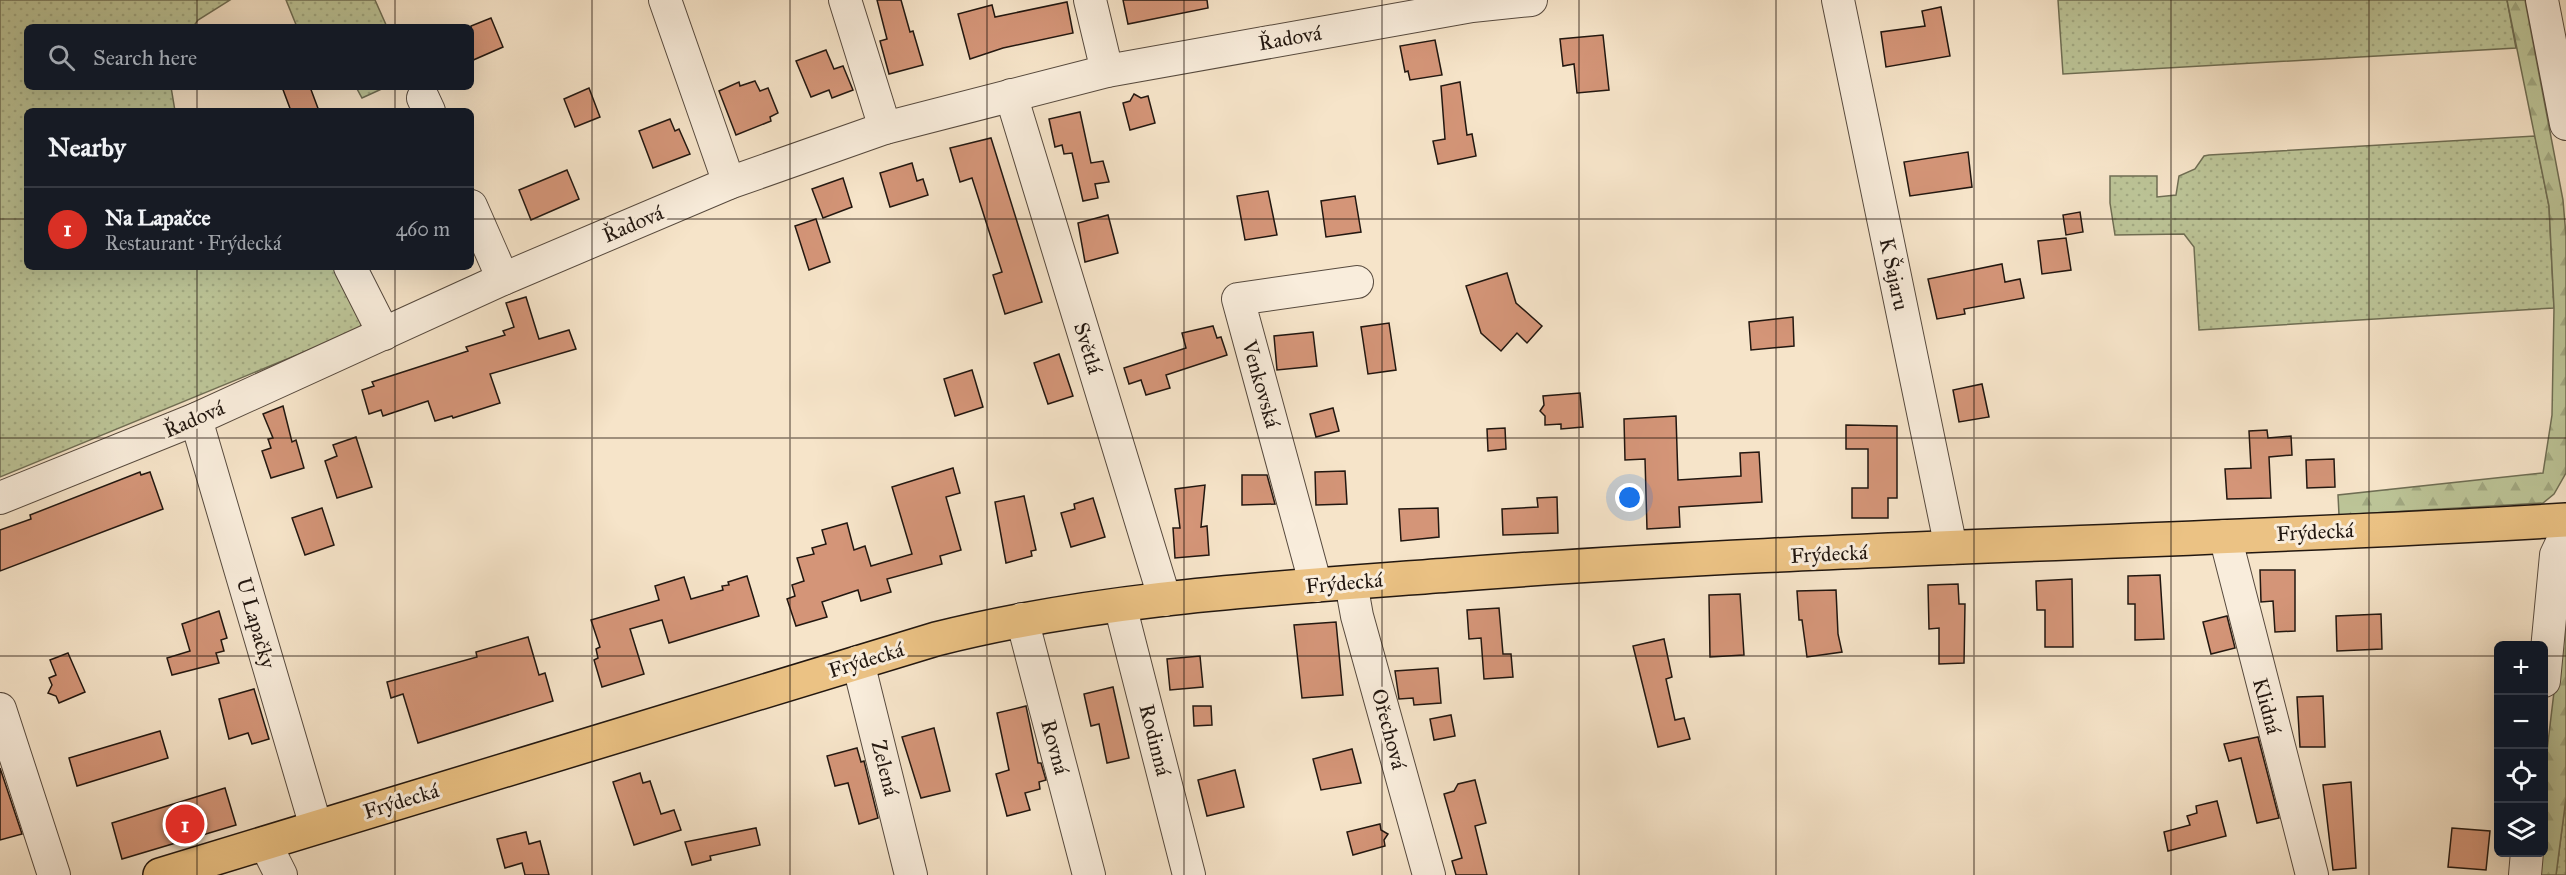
<!DOCTYPE html>
<meta charset="utf-8">
<style>
:root{--surface:#171b24;--page:#20242c;--text:#f1f3f6;--muted:#9ea1a6;--line:#363941;--accent:#d93025}
body{margin:0;font-family:"IM FELL Great Primer",serif;background:var(--page);color:var(--text)}
.controls{position:absolute;right:18px;bottom:18px;display:grid;overflow:hidden;border-radius:9px;box-shadow:0 6px 24px #0002}
.controls button{width:54px;height:54px;display:grid;place-items:center;padding:0;border:0;border-bottom:2px solid var(--line);background:var(--surface);color:var(--text);font:30px sans-serif}
.you{position:absolute;left:1630px;top:498px;width:21px;height:21px;margin:-15px;border:4px solid #fff;border-radius:50%;background:#1a73e8;box-shadow:0 0 0 9px #1a73e833}
.badge{display:grid;place-items:center;width:39px;height:39px;border-radius:50%;background:var(--accent);color:#fff;font-size:20px;font-weight:700}
.pin{position:absolute;translate:-50% -50%;border:3px solid #fff;box-shadow:0 2px 6px #0006}
.list{margin:0;padding:0;list-style:none}
h2{display:flex;justify-content:space-between;align-items:center;height:78px;margin:0;padding:0 24px;font-size:26px}
h2 small{font-size:20px;font-weight:400;color:var(--muted)}
.list li{display:grid;grid-template-columns:39px 1fr auto;gap:18px;align-items:center;box-sizing:border-box;height:84px;padding:0 24px;border-top:2px solid var(--line)}
.list b{display:block;font-size:22px;white-space:nowrap}
.list p{margin:0;font-size:20px;white-space:nowrap;color:var(--muted)}
.list em{font-size:20px;font-style:normal;color:var(--muted)}
.icon{flex:none;width:33px;height:33px;fill:none;stroke:currentColor;stroke-width:2;stroke-linecap:round;stroke-linejoin:round}
.map{position:relative;flex:none;width:2566px;height:875px;overflow:hidden}
.search{position:absolute;background:var(--surface);box-shadow:0 6px 24px #0002;left:24px;top:24px;width:450px;height:66px;display:flex;align-items:center;gap:15px;box-sizing:border-box;padding:0 21px;border-radius:9px;color:var(--muted);font-size:22px}
.panel{position:absolute;background:var(--surface);box-shadow:0 6px 24px #0002;left:24px;top:108px;width:450px;height:162px;border-radius:9px}
.map>svg:first-child{display:block}
.grass{fill:url(#grass-dots);stroke:#6f6e54;stroke-width:1.5}
.forest{fill:url(#forest-firs);stroke:#6f6e54;stroke-width:1.5}
.building{fill:#d49578;stroke:#221710;stroke-width:1.5}
.lines{fill:none;stroke-linecap:round;stroke-linejoin:round}
.minor-casing{stroke:#574a3e;stroke-width:34}
.major-casing{stroke:#221710;stroke-width:36}
.minor{stroke:#f9eddc;stroke-width:32}
.major{stroke:#ebc284;stroke-width:33}
.grid{fill:none;stroke:#221710;stroke-width:1.5;stroke-opacity:0.55}
.labels{text-anchor:middle;stroke-width:6;stroke-linejoin:round;paint-order:stroke}
.street-label{font-size:21px;fill:#221710;stroke:#f9eddc}
</style>
<div class="map">
<svg width="2566" height="875" viewBox="0 0 2566 875">
<defs>
<pattern id="grass-dots" width="8" height="8" patternUnits="userSpaceOnUse" patternTransform="scale(1.5)"><rect width="8" height="8" fill="#bcc497"/><path d="M2 2h.1M6 6h.1" fill="none" stroke="#a1a881" stroke-width="1.8" stroke-linecap="round"/></pattern>
<pattern id="forest-firs" width="22" height="20" patternUnits="userSpaceOnUse" patternTransform="scale(1.5)"><rect width="22" height="20" fill="#bcc497"/><path d="M5 1l3.5 6h-7zM16 11l3.5 6h-7z" fill="#a1a881"/></pattern>
</defs>
<rect width="100%" height="100%" fill="#f6e4c9"/>
<filter id="stains"><feTurbulence type="fractalNoise" baseFrequency=".00333" numOctaves="4"/><feColorMatrix values="0 0 0 0 .2 0 0 0 0 .09 0 0 0 0 .02 0 0 0 .5 -.17"/></filter>
<radialGradient id="worn" r=".72"><stop offset=".6" stop-color="#630" stop-opacity="0"/><stop offset="1" stop-color="#630" stop-opacity=".3"/></radialGradient>
<g class="grass">
<polygon points="0,0 230,0 198,20 193,27 27,27 27,87 171,87 175,111 27,111 27,267 338,267 363,315 360,329 0,477"/>
<polygon points="286,0 375,0 387,27 297,27"/>
<polygon points="2058,0 2507,0 2516,48 2063,74"/>
<polygon points="356,87 386,87 362,98"/>
<polygon points="2535,136 2549,206 2554,308 2199,330 2194,247 2184,234 2115,235 2110,203 2110,176 2157,176 2157,197 2176,195 2179,176 2195,169 2204,156 2209,155"/>
<polygon points="2566,798 2566,875 2556,875"/>
</g>
<g class="forest">
<polygon points="2507,0 2525,0 2563,200 2566,236 2566,473 2554,494 2543,503 2339,515 2338,495 2543,473 2552,415 2554,308 2549,206"/>
<polygon points="2566,591 2566,798 2556,875 2535,875 2537,853 2544,852 2544,776"/>
</g>
<g class="building">
<polygon points="877,0 901,0 910,32 913,31 923,65 889,74 880,41 887,39"/>
<polygon points="1123,0 1207,0 1208,8 1128,24"/>
<polygon points="1067,2 1073,33 1003,48 970,59 958,14 992,5 995,17"/>
<polygon points="1941,7 1950,56 1886,67 1881,32 1925,26 1922,11"/>
<polygon points="491,18 503,47 471,61 471,26"/>
<polygon points="1603,35 1609,90 1577,93 1574,64 1563,66 1560,39"/>
<polygon points="1435,40 1442,75 1410,80 1408,71 1405,72 1400,46"/>
<polygon points="826,50 834,69 843,66 853,90 832,98 829,90 811,97 796,61"/>
<polygon points="755,81 760,91 768,88 778,113 770,117 771,121 736,135 719,91 739,82 740,86"/>
<polygon points="1460,82 1467,135 1472,134 1476,156 1438,164 1433,141 1445,139 1441,86"/>
<polygon points="282,87 310,87 319,111 291,111"/>
<polygon points="589,88 600,117 575,127 564,99"/>
<polygon points="1134,94 1141,98 1148,96 1155,123 1130,130 1123,103 1130,101"/>
<polygon points="1080,112 1091,163 1103,161 1109,182 1095,184 1098,198 1083,201 1072,153 1064,154 1062,145 1055,147 1049,119"/>
<polygon points="670,119 675,131 679,129 690,154 653,168 639,131"/>
<polygon points="991,138 1042,302 1005,314 993,275 1002,272 972,178 960,182 950,148"/>
<polygon points="1968,152 1972,187 1910,196 1904,162"/>
<polygon points="912,163 917,181 923,179 928,195 890,207 880,173"/>
<polygon points="567,170 579,199 531,220 519,190"/>
<polygon points="843,178 852,207 823,218 812,189"/>
<polygon points="1268,191 1277,235 1245,240 1237,196"/>
<polygon points="1355,196 1361,232 1326,237 1321,201"/>
<polygon points="2080,212 2083,232 2066,235 2063,215"/>
<polygon points="1108,215 1118,253 1085,262 1078,223"/>
<polygon points="816,219 830,262 809,270 795,226"/>
<polygon points="2066,238 2071,270 2042,274 2038,241"/>
<polygon points="2002,264 2005,282 2020,279 2024,298 1964,309 1965,314 1937,319 1928,279"/>
<polygon points="1507,273 1516,303 1542,326 1527,343 1517,333 1501,351 1481,333 1466,286"/>
<polygon points="526,297 539,339 569,330 576,349 490,374 500,403 453,418 452,416 435,421 428,401 383,416 381,410 369,414 362,390 374,386 372,382 468,351 466,347 505,335 503,331 514,327 506,303"/>
<polygon points="1793,317 1794,346 1751,350 1749,322"/>
<polygon points="1389,323 1396,370 1368,374 1361,327"/>
<polygon points="1213,326 1217,338 1221,337 1227,355 1166,375 1170,388 1146,395 1141,380 1129,384 1124,368 1186,348 1182,333"/>
<polygon points="1313,332 1317,366 1277,370 1274,336"/>
<polygon points="1059,354 1073,396 1048,404 1034,363"/>
<polygon points="972,370 983,407 955,416 944,379"/>
<polygon points="1982,384 1989,417 1959,422 1953,390"/>
<polygon points="1580,393 1583,427 1561,429 1561,424 1545,425 1545,416 1540,411 1544,405 1543,396"/>
<polygon points="283,406 292,442 296,440 304,468 271,478 262,451 271,448 268,439 273,438 263,414"/>
<polygon points="1333,408 1339,431 1316,437 1310,414"/>
<polygon points="1676,416 1678,480 1741,476 1740,453 1759,452 1762,502 1679,507 1680,527 1647,529 1645,459 1625,460 1624,419"/>
<polygon points="1846,425 1897,426 1897,498 1888,498 1888,518 1852,518 1852,488 1868,488 1868,449 1846,449"/>
<polygon points="1505,428 1506,449 1488,451 1487,429"/>
<polygon points="2267,430 2268,438 2291,436 2292,455 2269,457 2271,498 2227,499 2225,469 2251,468 2249,431"/>
<polygon points="356,437 372,487 337,498 325,461 337,456 333,445"/>
<polygon points="2334,459 2335,487 2307,488 2306,460"/>
<polygon points="953,468 960,493 946,497 961,550 940,556 942,564 887,579 891,592 861,601 858,590 822,602 827,617 796,626 787,599 795,596 792,585 804,581 797,558 814,554 812,548 826,544 822,530 847,523 854,550 865,546 871,566 912,554 892,487"/>
<polygon points="1345,471 1347,504 1316,505 1315,472"/>
<polygon points="140,472 141,475 150,472 163,509 0,571 0,530 31,519 30,515"/>
<polygon points="1242,475 1267,475 1275,504 1242,505"/>
<polygon points="1205,485 1201,527 1207,526 1209,555 1175,558 1173,528 1180,528 1175,489"/>
<polygon points="1024,496 1036,550 1031,551 1032,556 1006,563 995,502"/>
<polygon points="1557,497 1558,533 1503,535 1502,509 1538,507 1537,498"/>
<polygon points="1093,498 1105,537 1071,547 1061,513 1075,509 1074,504"/>
<polygon points="322,508 334,545 305,555 292,518"/>
<polygon points="1438,508 1439,537 1401,541 1399,509"/>
<polygon points="2260,570 2295,570 2295,631 2275,632 2273,601 2261,602"/>
<polygon points="2160,575 2164,639 2135,640 2135,604 2128,604 2128,576"/>
<polygon points="747,576 759,616 669,643 662,620 630,629 644,674 602,687 594,660 598,658 596,649 600,647 591,620 659,600 655,586 684,577 691,599 723,590 722,586 729,585 728,582"/>
<polygon points="2072,579 2073,647 2045,647 2045,610 2037,610 2036,581"/>
<polygon points="1958,584 1959,604 1965,604 1964,663 1939,664 1939,628 1929,629 1928,585"/>
<polygon points="1836,590 1838,634 1842,652 1807,657 1802,620 1799,620 1797,591"/>
<polygon points="1740,594 1744,655 1710,657 1709,595"/>
<polygon points="1499,608 1503,654 1511,654 1513,677 1484,679 1481,638 1469,639 1467,610"/>
<polygon points="219,611 227,638 221,640 224,651 216,653 219,663 172,675 167,658 190,651 182,624"/>
<polygon points="2381,614 2382,649 2337,651 2336,616"/>
<polygon points="2227,616 2235,648 2211,654 2203,622"/>
<polygon points="1336,622 1343,695 1302,698 1294,625"/>
<polygon points="528,637 539,675 545,673 553,701 418,743 403,694 391,698 387,682 477,657 476,652"/>
<polygon points="1664,639 1672,677 1666,679 1675,720 1684,718 1690,739 1658,747 1633,646"/>
<polygon points="68,653 85,692 59,703 56,696 48,693 52,685 49,678 56,675 50,660"/>
<polygon points="1200,656 1203,687 1170,690 1167,659"/>
<polygon points="1438,668 1441,703 1414,705 1413,698 1399,699 1395,671"/>
<polygon points="1113,687 1129,758 1107,763 1099,724 1091,726 1084,694"/>
<polygon points="254,689 269,739 252,744 248,733 229,739 219,699"/>
<polygon points="2323,696 2325,747 2300,747 2297,697"/>
<polygon points="1026,706 1038,763 1041,763 1046,780 1039,782 1040,789 1025,793 1030,810 1007,816 996,774 1009,770 997,713"/>
<polygon points="1193,706 1211,706 1212,725 1194,726"/>
<polygon points="1451,715 1455,736 1434,740 1430,719"/>
<polygon points="934,728 950,791 921,798 902,737"/>
<polygon points="160,731 168,758 77,786 69,758"/>
<polygon points="2258,737 2279,818 2257,823 2241,758 2229,761 2224,744"/>
<polygon points="857,748 861,762 864,761 878,818 859,824 848,783 835,786 827,756"/>
<polygon points="1352,749 1361,783 1321,790 1313,759"/>
<polygon points="0,768 22,834 0,840"/>
<polygon points="1235,770 1244,807 1207,816 1198,780"/>
<polygon points="640,773 643,783 650,781 661,814 674,810 681,830 634,845 613,782"/>
<polygon points="1475,780 1486,823 1475,826 1487,875 1456,875 1452,861 1462,858 1444,794 1454,791 1458,784"/>
<polygon points="2351,782 2356,868 2333,870 2323,785"/>
<polygon points="225,788 236,825 122,859 112,823"/>
<polygon points="2217,801 2226,836 2168,851 2164,832 2190,825 2187,816 2197,813 2196,806"/>
<polygon points="1380,824 1381,830 1388,834 1384,840 1385,846 1353,855 1347,832"/>
<polygon points="756,828 760,845 710,856 711,860 692,865 685,842"/>
<polygon points="2452,828 2490,831 2486,870 2448,867"/>
<polygon points="526,832 529,844 540,841 549,875 525,875 522,863 505,868 497,839"/>
</g>
<g class="lines">
<defs>
<g id="minor">
<polyline points="665,0 729,183"/>
<polyline points="845,0 885,128"/>
<polyline points="1090,0 1107,71"/>
<polyline points="1838,0 1951,548"/>
<polyline points="2542,0 2566,124"/>
<polyline points="1011,95 1165,600"/>
<polyline points="423,98 429,111"/>
<polyline points="471,206 503,279"/>
<polyline points="350,267 384,334"/>
<polyline points="196,419 316,827"/>
<polyline points="0,498 196,419 503,279 729,183 885,128 1107,71 1472,6 1531,0"/>
<polyline points="2225,536 2312,875"/>
<polyline points="1351,583 1357,616 1429,875"/>
<polyline points="1316,586 1238,299 1357,282"/>
<polyline points="1120,605 1189,875"/>
<polyline points="1022,619 1089,875"/>
<polyline points="858,662 911,875"/>
<polyline points="2544,681 2556,555 2566,534"/>
<polyline points="0,709 54,875"/>
<polyline points="265,843 281,875"/>
<polyline points="2525,875 2527,852"/>
</g>
<path id="major" d="M160 875 936 639C1102 597 1279 588 1449 575 1821 546 2194 543 2566 520"/>
</defs>
<use href="#minor" class="minor-casing"/>
<use href="#major" class="major-casing"/>
<use href="#minor" class="minor"/>
<use href="#major" class="major"/>
</g>
<path class="grid" d="M197 0V27M395 0V27M592 0V875M790 0V875M987 0V875M1184 0V875M1382 0V875M1579 0V875M1776 0V875M1974 0V875M2171 0V875M2369 0V875M197 87V111M395 87V111M0 219H27M471 219H2566M197 267V875M395 267V875M0 438H2566M0 656H2498M2544 656H2566"/>
<g class="labels">
<g class="street-label">
<text transform="translate(1290 38) rotate(-10)" y="7">Řadová</text>
<text transform="translate(633 224) rotate(-23)" y="7">Řadová</text>
<text transform="translate(1894 274) rotate(78)" y="7">K Šajaru</text>
<text transform="translate(1088 348) rotate(73)" y="7">Světlá</text>
<text transform="translate(1261 384) rotate(74)" y="7">Venkovská</text>
<text transform="translate(194 419) rotate(-23)" y="7">Řadová</text>
<text transform="translate(2315 532) rotate(-3)" y="7">Frýdecká</text>
<text transform="translate(1829 554) rotate(-3)" y="7">Frýdecká</text>
<text transform="translate(1344 583) rotate(-5)" y="7">Frýdecká</text>
<text transform="translate(256 623) rotate(74)" y="7">U Lapačky</text>
<text transform="translate(866 660) rotate(-17)" y="7">Frýdecká</text>
<text transform="translate(2267 706) rotate(75)" y="7">Klidná</text>
<text transform="translate(1389 729) rotate(75)" y="7">Ořechová</text>
<text transform="translate(1155 740) rotate(76)" y="7">Rodinná</text>
<text transform="translate(1055 747) rotate(75)" y="7">Rovná</text>
<text transform="translate(885 768) rotate(76)" y="7">Zelená</text>
<text transform="translate(401 801) rotate(-17)" y="7">Frýdecká</text>
</g>
</g>
<rect width="100%" height="100%" filter="url(#stains)"/>
<rect width="100%" height="100%" fill="url(#worn)"/>
</svg>
<div class="controls">
<button>+</button>
<button>−</button>
<button><svg class="icon" aria-label="locate" viewBox="0 0 24 24"><circle cx="12" cy="12" r="6"/><path d="M12 2v4M12 18v4M2 12h4M18 12h4"/></svg></button>
<button><svg class="icon" aria-label="layers" viewBox="0 0 24 24"><path d="M12 4l9 5-9 5-9-5zM3 14l9 5 9-5"/></svg></button>
</div>
<div class="you"></div>
<div class="pin badge" style="left:185px;top:824px">1</div>
<div class="search"><svg class="icon" aria-label="search" viewBox="0 0 24 24"><circle cx="10" cy="10" r="6"/><path d="M15 15l6 6"/></svg>Search here</div>
<section class="panel">
<h2>Nearby<small></small></h2>
<ul class="list">
<li><span class="badge">1</span><div><b>Na Lapačce</b><p>Restaurant · Frýdecká</p></div><em>460 m</em></li>
</ul>
</section>
</div>
